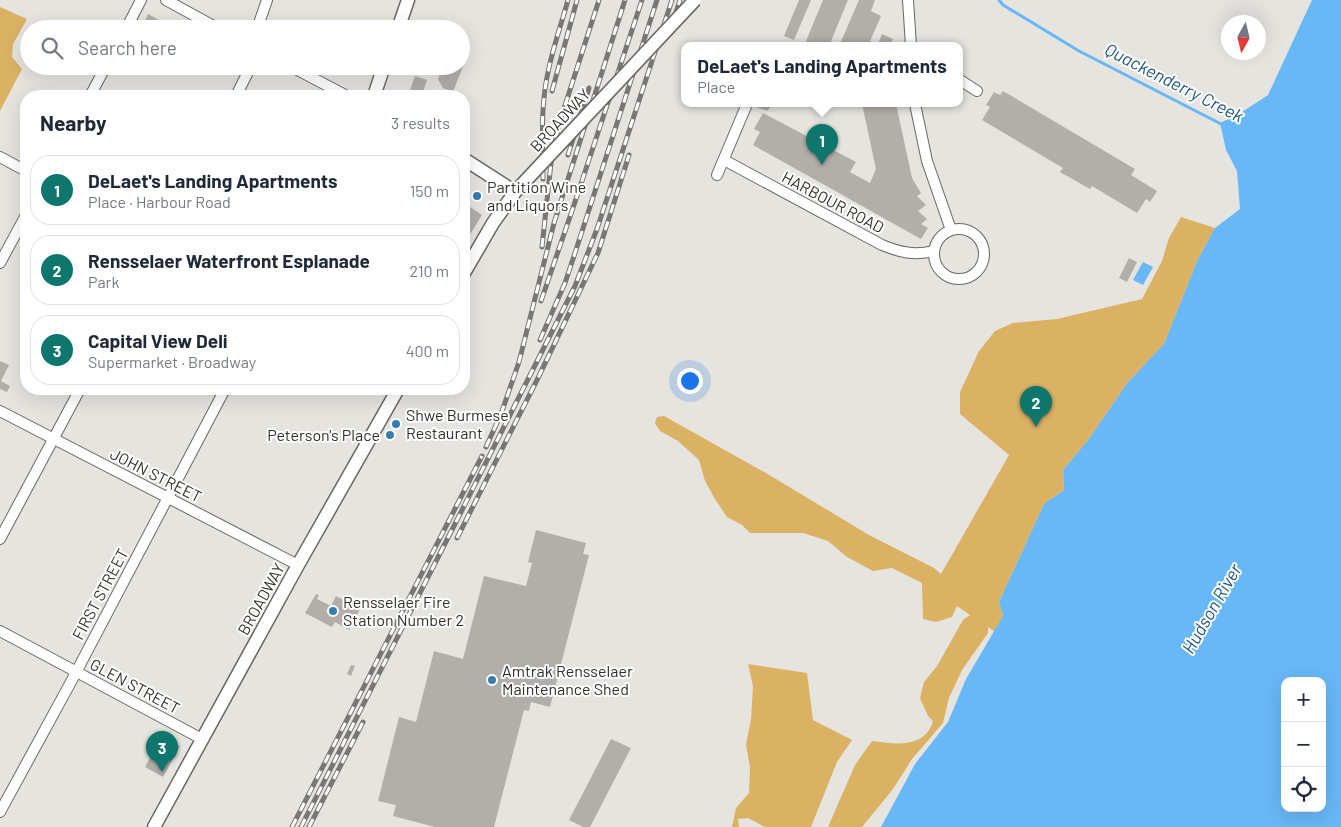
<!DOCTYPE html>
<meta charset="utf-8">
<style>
:root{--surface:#fff;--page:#f6f6f7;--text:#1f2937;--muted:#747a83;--line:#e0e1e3;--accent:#0f766e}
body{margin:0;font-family:Barlow,sans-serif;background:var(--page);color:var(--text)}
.controls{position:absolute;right:15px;bottom:15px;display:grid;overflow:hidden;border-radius:10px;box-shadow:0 5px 20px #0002}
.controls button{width:45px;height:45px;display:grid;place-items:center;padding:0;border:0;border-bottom:1px solid var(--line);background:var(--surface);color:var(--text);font:25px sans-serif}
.compass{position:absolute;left:1221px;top:15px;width:45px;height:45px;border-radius:50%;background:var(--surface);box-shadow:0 5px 20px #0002;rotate:188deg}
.you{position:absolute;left:689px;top:380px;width:18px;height:18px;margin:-12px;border:4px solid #fff;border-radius:50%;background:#1a73e8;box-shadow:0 0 0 8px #1a73e833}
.badge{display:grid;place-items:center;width:32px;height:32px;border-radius:50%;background:var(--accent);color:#fff;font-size:16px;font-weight:700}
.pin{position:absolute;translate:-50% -41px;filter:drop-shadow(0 1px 2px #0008)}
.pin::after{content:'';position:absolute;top:26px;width:18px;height:15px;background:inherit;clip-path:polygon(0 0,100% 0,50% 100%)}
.popup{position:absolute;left:681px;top:42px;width:282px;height:65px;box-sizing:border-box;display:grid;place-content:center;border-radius:10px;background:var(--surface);filter:drop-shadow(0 1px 4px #0005);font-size:16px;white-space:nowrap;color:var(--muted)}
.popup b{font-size:19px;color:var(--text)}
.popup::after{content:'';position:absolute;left:50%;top:100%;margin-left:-10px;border:10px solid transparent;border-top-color:var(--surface)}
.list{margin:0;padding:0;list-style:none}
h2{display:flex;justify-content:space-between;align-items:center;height:65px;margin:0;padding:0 20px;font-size:21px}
h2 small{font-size:16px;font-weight:400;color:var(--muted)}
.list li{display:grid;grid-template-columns:32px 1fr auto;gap:15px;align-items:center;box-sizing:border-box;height:70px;margin:0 10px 10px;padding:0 10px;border:1px solid var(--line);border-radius:20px}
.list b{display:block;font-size:19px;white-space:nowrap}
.list p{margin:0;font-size:16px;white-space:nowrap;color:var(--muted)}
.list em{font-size:16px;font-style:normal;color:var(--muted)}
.icon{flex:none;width:28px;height:28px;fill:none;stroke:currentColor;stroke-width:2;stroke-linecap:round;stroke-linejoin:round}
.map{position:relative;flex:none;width:1341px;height:827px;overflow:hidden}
.search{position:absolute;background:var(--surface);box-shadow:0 5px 20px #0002;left:20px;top:20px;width:450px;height:55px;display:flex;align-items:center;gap:12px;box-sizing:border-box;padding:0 18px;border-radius:28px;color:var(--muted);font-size:19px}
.panel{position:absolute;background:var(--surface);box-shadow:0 5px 20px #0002;left:20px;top:90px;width:450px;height:305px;border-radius:20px}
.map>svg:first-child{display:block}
.green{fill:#dbb264}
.water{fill:#68b7f6;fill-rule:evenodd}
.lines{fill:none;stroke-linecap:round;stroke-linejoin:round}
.stream{stroke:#68b7f6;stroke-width:3}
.building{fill:#b2afab}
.minor-casing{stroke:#6a6763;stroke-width:12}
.tertiary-casing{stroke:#6a6763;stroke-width:15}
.minor{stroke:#fff;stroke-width:10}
.tertiary{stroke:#fff;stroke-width:12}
.rail-casing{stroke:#797774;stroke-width:5}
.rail{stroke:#fff;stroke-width:3;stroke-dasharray:9;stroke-linecap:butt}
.tertiary-bridge-casing{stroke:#6a6763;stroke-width:15;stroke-linecap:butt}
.tertiary-bridge{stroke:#fff;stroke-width:12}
.poi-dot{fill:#377db2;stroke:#fff;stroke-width:2}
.labels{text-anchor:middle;stroke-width:4;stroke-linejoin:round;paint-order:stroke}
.street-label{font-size:16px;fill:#302f2d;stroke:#fff}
.poi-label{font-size:16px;fill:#302f2d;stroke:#fff;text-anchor:start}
.water-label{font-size:18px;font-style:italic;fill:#1e5680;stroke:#fff}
</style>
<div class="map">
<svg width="1341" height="827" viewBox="0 0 1341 827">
<rect width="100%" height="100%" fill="#e6e4df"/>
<g class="green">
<polygon points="0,7 27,19 13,44 12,57 22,69 0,111"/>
<path d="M1181 217 1215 228 1198 259 1164 344 1128 382 1088 440 1063 470 1064 490 1044 504 999 602 1003 616 995 632 988 627V633L962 670 949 698 943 723 912 759 893 789 862 827H828L855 765 872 741C895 744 925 749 933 721L928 716 920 698 924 682 937 666 963 620 970 615 957 606 952 617 936 622 923 619 922 583 892 568 873 571 847 557 828 541 803 533H750L742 525 727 517 715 499 705 481 699 460 678 441 660 431 655 423 657 417 664 416 766 473 869 535 934 568 941 574 1009 455 960 414V392L979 351 995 331 1013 323 1057 319 1142 299 1162 261 1169 238Z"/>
<polygon points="748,664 807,673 813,720 852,740 837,762 811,827 765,827 748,818 738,819 739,827 732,827 736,808 749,793 750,768 746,744 751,720 753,686"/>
</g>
<g class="water">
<path d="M1312 0H1341V827H881L915 764 948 722 966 679 1003 616 999 602 1044 504 1064 490 1063 470 1088 440 1128 382 1164 344 1198 259 1215 228 1240 209 1237 171 1226 150 1220 123 1239 114 1268 95ZM1285 681H1322V808H1285Z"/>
<polygon points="1143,262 1153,267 1143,285 1133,280"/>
</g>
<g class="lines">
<polyline class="stream" points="999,0 1003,5 1079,51 1223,125"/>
</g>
<g class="building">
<polygon points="799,0 811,0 794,40 784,36"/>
<polygon points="823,0 848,0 829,46 804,46"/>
<polygon points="859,0 875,0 871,11 881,16 868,46 839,46"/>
<polygon points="148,14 170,26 168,29 141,29"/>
<polygon points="882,34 893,39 890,46 877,46"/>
<polygon points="461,59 465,61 453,92 443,88 438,79 443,66 461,66"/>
<polygon points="415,76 427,80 422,95 410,90"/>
<polygon points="1003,91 1135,169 1131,175 1157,191 1150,202 1146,199 1137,213 1092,186 1090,189 1060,172 1063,168 982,120 990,107 986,105 994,92 1000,95"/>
<polygon points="757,104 771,104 768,111 756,107"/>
<polygon points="862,104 896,104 912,178 921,193 917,196 926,205 918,211 927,219 921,224 928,228 921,239 753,145 760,132 754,129 763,113 856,162 850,172 870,183 876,169"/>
<polygon points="464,203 482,215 469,236 464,233"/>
<polygon points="1129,258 1137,262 1127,282 1119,278"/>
<polygon points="0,361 9,365 1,381 10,386 7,392 0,389"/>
<polygon points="536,530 586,543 583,554 589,555 550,707 531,702 529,711 524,710 494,827 435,827 393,816 396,805 378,801 399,717 416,722 434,651 463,659 484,576 526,586 532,563 528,562"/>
<polygon points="316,594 319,595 317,599 331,606 336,596 360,609 349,630 335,622 332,627 305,613"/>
<polygon points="351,665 355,666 351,676 347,674"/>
<polygon points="162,736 180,746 163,777 145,767"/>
<polygon points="611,739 631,748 590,827 583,827 569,820"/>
</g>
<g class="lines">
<defs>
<g id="minor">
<polyline points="166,0 219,29"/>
<polyline points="908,0 911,46"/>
<polyline points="126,29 141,0"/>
<polyline points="257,29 267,0"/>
<polyline points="290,66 347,96"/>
<polyline points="960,80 977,91"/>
<polyline points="90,96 106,66"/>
<polyline points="236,96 251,66"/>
<polyline points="915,104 927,161 951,230"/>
<polyline points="0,157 26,171"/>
<path d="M724 160 882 245C899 252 915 256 933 251"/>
<polyline points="717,175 747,104"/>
<circle cx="959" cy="254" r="25"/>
<polyline points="0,263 26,215"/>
<polyline points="0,411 298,565"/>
<polyline points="0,539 80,389"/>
<polyline points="0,631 202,739"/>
<polyline points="0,812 72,680 225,389"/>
</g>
<g id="tertiary">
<polyline points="398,29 408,0"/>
<polyline points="374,96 384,66"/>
<polyline points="464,159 515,192 493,223 464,273"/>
<polyline points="154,827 298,565 398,389"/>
</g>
</defs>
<use href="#minor" class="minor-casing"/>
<use href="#tertiary" class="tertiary-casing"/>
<use href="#minor" class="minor"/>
<use href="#tertiary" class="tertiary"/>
<defs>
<g id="rail">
<polyline points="673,22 680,0"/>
<polyline points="552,91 577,0"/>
<polyline points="568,155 589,88"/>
<path d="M543 179C543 152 541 125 544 98 547 65 559 32 568 0"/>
<polyline points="542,247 551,163 559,124 599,0"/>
<polyline points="541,301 573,208 642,0"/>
<polyline points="540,340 565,283 575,253 657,0"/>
<polyline points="486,447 501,414 519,362 554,223 625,0"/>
<polyline points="457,538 538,378 598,253 629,155"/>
<polyline points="292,827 482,456"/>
<polyline points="301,827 458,518 575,286 597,229 672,0"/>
<polyline points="309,827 363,722"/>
</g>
</defs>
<use href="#rail" class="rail-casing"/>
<use href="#rail" class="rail"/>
<defs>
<polyline id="tertiary-bridge" points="515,192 695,0"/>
</defs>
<use href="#tertiary-bridge" class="tertiary-bridge-casing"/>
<use href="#tertiary-bridge" class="tertiary-bridge"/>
</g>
<g class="poi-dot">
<circle cx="477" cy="196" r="5"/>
<circle cx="396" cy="424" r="5"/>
<circle cx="390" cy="435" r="5"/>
<circle cx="333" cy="611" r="5"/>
<circle cx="492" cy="680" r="5"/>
</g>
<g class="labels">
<g class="street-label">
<text transform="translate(560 120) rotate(-47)" y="6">BROADWAY</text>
<text transform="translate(833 202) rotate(28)" y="6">HARBOUR ROAD</text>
<text transform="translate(156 475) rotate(27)" y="6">JOHN STREET</text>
<text transform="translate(100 594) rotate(-62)" y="6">FIRST STREET</text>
<text transform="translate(261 599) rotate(-61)" y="6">BROADWAY</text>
<text transform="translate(135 686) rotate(28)" y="6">GLEN STREET</text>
</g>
<g class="poi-label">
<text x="487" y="193">Partition Wine<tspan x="487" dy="18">and Liquors</tspan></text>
<text x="406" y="421">Shwe Burmese<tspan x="406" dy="18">Restaurant</tspan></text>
<text x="380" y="441" text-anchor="end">Peterson's Place</text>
<text x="343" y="608">Rensselaer Fire<tspan x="343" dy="18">Station Number 2</tspan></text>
<text x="502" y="677">Amtrak Rensselaer<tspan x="502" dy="18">Maintenance Shed</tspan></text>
</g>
<g class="water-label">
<text transform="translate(1174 83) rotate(27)" y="6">Quackenderry Creek</text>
<text transform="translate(1212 609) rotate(-60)" y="6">Hudson River</text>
</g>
</g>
</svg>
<div class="controls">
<button>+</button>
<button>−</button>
<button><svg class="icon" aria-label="locate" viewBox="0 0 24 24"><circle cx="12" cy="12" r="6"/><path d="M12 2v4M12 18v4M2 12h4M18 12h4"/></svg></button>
</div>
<svg class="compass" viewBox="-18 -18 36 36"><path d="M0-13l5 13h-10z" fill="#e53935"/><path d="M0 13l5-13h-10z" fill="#747a83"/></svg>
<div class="you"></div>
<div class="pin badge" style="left:822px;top:165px">1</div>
<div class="popup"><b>DeLaet's Landing Apartments</b>Place</div>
<div class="pin badge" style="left:1036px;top:427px">2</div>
<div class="pin badge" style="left:162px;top:772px">3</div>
<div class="search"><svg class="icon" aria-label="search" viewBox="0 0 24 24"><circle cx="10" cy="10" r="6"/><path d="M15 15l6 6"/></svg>Search here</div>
<section class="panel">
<h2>Nearby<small>3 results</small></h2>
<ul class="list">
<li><span class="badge">1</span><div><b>DeLaet's Landing Apartments</b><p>Place · Harbour Road</p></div><em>150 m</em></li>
<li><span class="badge">2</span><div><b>Rensselaer Waterfront Esplanade</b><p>Park</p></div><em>210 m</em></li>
<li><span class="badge">3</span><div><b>Capital View Deli</b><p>Supermarket · Broadway</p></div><em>400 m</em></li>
</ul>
</section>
</div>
